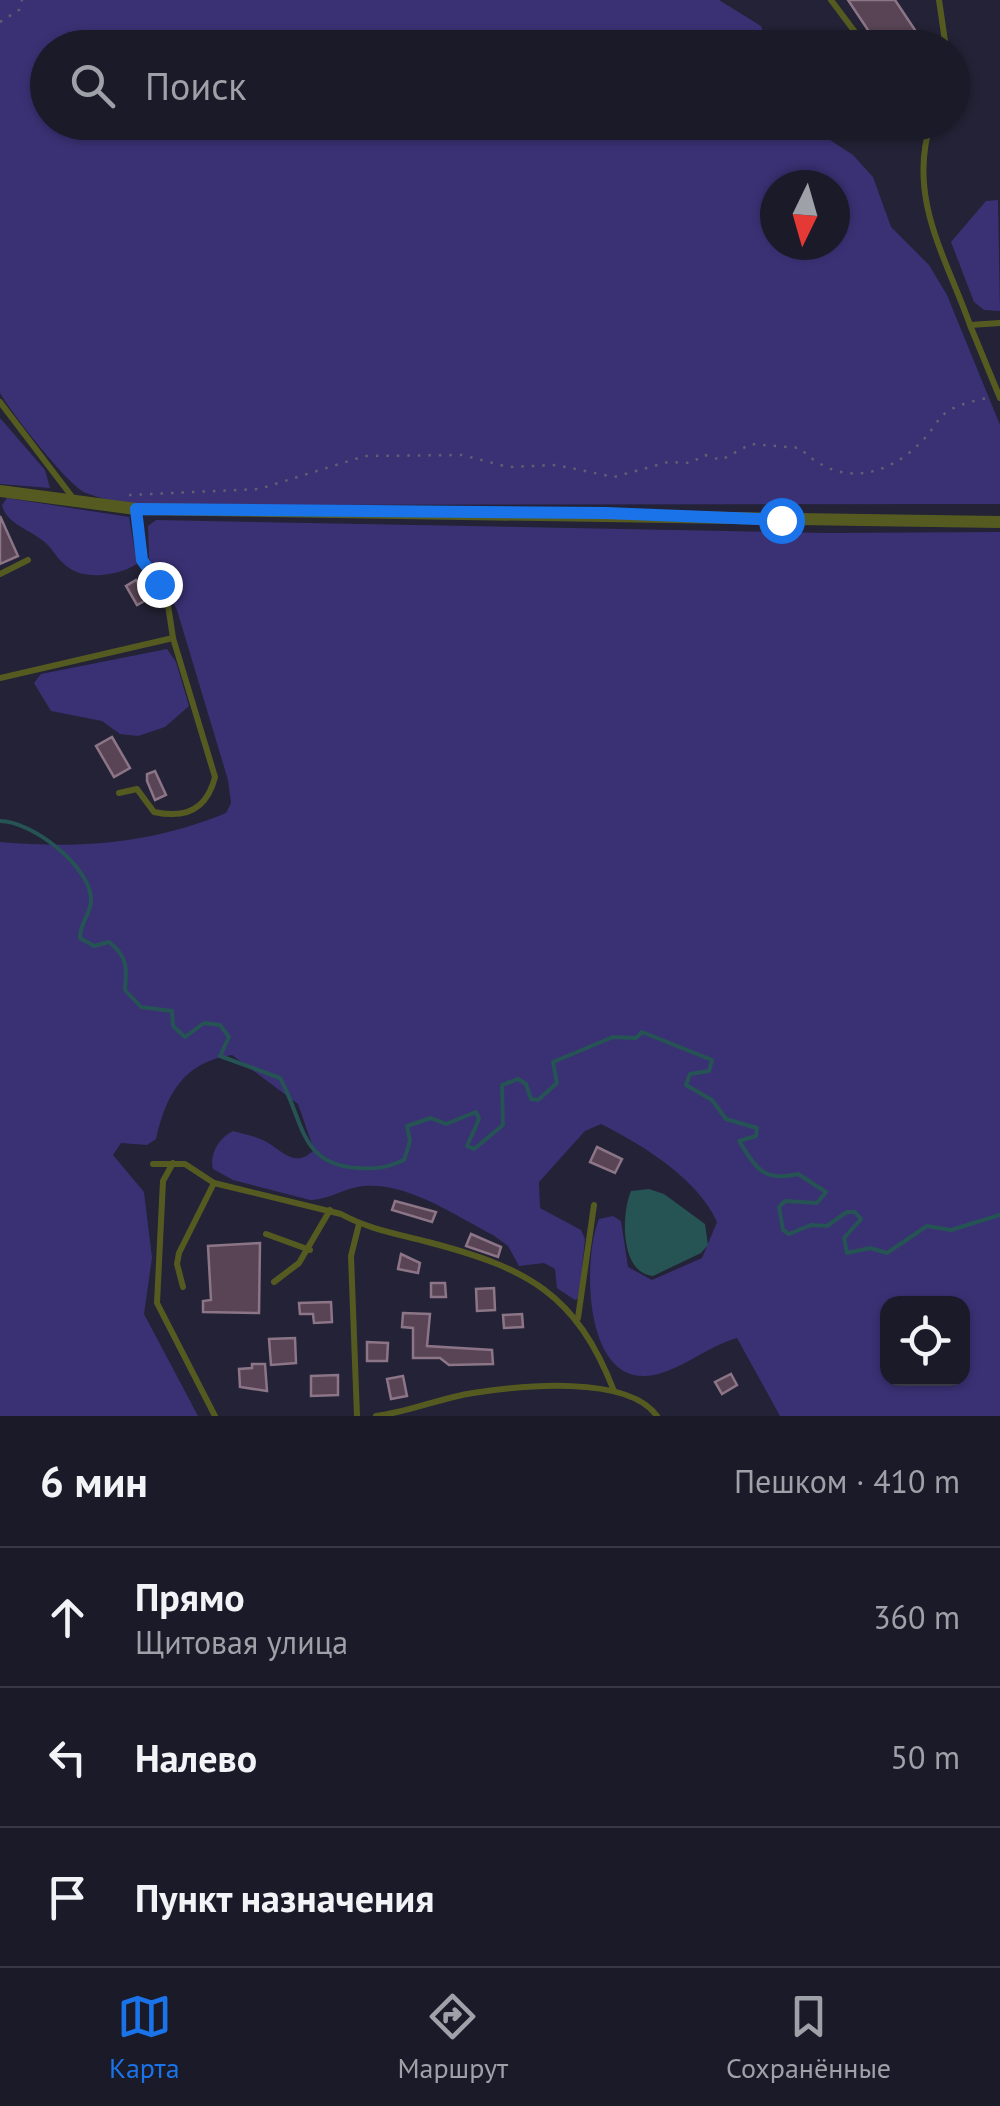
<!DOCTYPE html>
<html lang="ru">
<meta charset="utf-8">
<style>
:root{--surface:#1a1a28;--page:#272734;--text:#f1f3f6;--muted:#9fa1a8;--line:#383845;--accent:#1a73e8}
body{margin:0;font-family:"PT Sans",sans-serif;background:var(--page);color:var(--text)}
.controls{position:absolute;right:30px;bottom:30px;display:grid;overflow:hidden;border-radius:20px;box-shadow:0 2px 8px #0004}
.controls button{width:90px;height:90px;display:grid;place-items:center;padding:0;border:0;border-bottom:2px solid var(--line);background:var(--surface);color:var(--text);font:50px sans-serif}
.compass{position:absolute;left:760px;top:170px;width:90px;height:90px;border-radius:50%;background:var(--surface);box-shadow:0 2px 8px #0004;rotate:185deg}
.stop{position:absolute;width:30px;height:30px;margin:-22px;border:8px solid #1a73e8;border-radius:50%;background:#fff}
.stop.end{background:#1a73e8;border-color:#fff;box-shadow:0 2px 10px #0008}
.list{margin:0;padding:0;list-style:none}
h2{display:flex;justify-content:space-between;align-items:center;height:130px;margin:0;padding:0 40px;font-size:42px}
h2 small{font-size:32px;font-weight:400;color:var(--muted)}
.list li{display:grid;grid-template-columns:65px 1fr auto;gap:30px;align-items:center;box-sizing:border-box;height:140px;padding:0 40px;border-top:2px solid var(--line)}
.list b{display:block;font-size:38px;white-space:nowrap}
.list p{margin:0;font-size:32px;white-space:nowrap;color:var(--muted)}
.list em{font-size:32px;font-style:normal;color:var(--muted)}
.icon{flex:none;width:55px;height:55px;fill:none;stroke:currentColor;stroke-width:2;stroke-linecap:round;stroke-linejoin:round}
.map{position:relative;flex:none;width:1000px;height:1416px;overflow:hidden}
.search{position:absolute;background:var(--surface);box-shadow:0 2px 8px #0004;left:30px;right:30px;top:30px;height:110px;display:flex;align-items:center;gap:25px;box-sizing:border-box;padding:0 35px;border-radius:55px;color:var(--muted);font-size:38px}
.sheet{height:550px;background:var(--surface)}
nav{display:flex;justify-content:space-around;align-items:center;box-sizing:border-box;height:140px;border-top:2px solid var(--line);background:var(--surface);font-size:28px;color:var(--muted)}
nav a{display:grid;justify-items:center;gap:5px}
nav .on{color:var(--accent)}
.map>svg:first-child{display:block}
.green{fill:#3a3174;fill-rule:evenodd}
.water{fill:#265353}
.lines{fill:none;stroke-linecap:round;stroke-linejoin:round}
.stream{stroke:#265353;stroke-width:4}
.building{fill:#584454;stroke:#8b7587;stroke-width:2.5}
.path{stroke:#606072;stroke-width:2.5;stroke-dasharray:2.5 8;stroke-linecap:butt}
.lane{stroke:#555b20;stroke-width:6}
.street{stroke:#555b20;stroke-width:12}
.route{stroke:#1a73e8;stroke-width:12}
</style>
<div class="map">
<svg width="1000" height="1416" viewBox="0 0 1000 1416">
<rect width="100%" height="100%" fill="#232236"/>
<g class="green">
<path d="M0 0H719L761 26 769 47 48 48V122L804 123 853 155 873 177 891 227 929 265 947 295 1000 425V504L186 505C153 504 117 505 86 493 69 487 10 411 0 393ZM775 185H835V245H775Z"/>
<polygon points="998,200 1000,311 984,310 974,302 951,242 986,201"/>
<polygon points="0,418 45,470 50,488 0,484"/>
<path d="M7 498 129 517 137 564C118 576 81 582 63 563 55 556 52 547 42 540 28 529 6 523 2 505Z"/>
<path d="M156 520 827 533 1000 532V1416H780L737 1338C706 1346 676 1375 645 1376 583 1378 583 1257 599 1219L613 1216 621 1221 628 1267 652 1280 702 1258 717 1222C698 1179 643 1145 601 1124L585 1131 539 1182 540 1208 581 1230 585 1239 579 1298 575 1300 557 1288 555 1269 544 1263 519 1266 508 1246 493 1235C454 1215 408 1182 363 1186 344 1188 329 1200 310 1200L233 1180 213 1169C209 1154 219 1138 233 1131 243 1134 255 1136 265 1141 283 1151 295 1169 314 1150L298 1104 232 1055C184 1062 166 1094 156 1139L147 1145 121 1143 113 1155 144 1192 152 1258 144 1314 198 1416H0V842C81 849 150 844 226 813L231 803 228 780 177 610 149 558 148 526ZM888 1304H962V1378H888Z"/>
<polygon points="167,649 176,662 189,706 165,727 138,736 120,734 102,721 51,711 34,683 41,674"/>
</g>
<path class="water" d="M649 1189 664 1194 705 1224 708 1245 701 1253 653 1276C620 1273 621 1214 631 1191Z"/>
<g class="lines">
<path class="stream" d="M0 821C31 821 91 866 91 900 91 914 79 924 80 938L94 946 109 942C128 957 127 968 125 990L141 1007 172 1011 173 1026 185 1037 204 1023 220 1025 229 1037 220 1056 280 1078C304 1121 299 1164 357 1168 377 1169 386 1168 404 1160L410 1141 407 1126 431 1118 446 1124 476 1112 479 1119 467 1146 474 1149 503 1125 502 1085 518 1079 526 1084 531 1099 538 1100 557 1083 553 1062 613 1037 636 1038 642 1032 712 1060 709 1071 690 1074 686 1085 712 1100 726 1119 757 1128 756 1136 739 1141C757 1169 763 1182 798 1174L826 1192 817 1203 785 1201 779 1207 783 1230 789 1234 811 1225 827 1226 847 1212H855L861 1219 844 1238 847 1253 870 1248 887 1253 927 1226 951 1230 1000 1215"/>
</g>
<g class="building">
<polygon points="848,0 895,0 927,48 880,48"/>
<polygon points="0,516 18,556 0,564"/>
<polygon points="136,580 148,599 137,605 126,586"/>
<polygon points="112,737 130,768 114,777 96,746"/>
<polygon points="155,771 166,795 155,800 147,781 147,774"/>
<polygon points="597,1147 622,1159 615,1173 590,1162"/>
<polygon points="395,1201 436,1212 432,1222 392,1210"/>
<polygon points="471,1234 501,1247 498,1257 466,1246"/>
<polygon points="260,1243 259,1313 203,1312 203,1301 211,1300 208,1246"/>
<polygon points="401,1254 420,1263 418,1273 398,1269"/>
<polygon points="431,1283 445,1283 446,1297 431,1297"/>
<polygon points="494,1288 495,1310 477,1311 476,1289"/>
<polygon points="331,1302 332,1322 314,1323 313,1314 300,1314 299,1303"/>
<polygon points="403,1313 430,1314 427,1346 492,1350 493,1364 449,1365 440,1358 413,1358 413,1328 402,1327"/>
<polygon points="522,1314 523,1327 504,1328 503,1315"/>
<polygon points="295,1338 296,1363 271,1365 269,1339"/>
<polygon points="367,1342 388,1343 387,1361 367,1361"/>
<polygon points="252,1364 265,1364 267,1391 240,1387 239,1369 252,1368"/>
<polygon points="731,1374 737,1385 722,1394 715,1382"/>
<polygon points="338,1375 338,1395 311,1396 311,1376"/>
<polygon points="403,1376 407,1396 391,1399 387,1379"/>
</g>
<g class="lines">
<g class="path">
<polyline points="0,22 19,10 22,0"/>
<path d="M129 495 259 489 365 456 462 455 508 467 556 465 614 477 668 462 690 463 705 455 721 460 751 444 800 448C838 487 887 479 924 439 931 432 936 422 943 415 954 405 974 401 987 398"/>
</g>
<g class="lane">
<polyline points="831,0 867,48"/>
<polyline points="939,0 946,48"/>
<path d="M931 122C907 197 945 255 970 325"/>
<polyline points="1000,323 970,325 1000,398"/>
<polyline points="0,402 73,498"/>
<polyline points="0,574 28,560"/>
<polyline points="0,678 173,638"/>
<path d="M119 793 137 789 154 812C186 819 207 809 215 777L173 638 168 605 142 561 136 510"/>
<polyline points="173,1163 163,1181 157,1303 215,1416"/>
<path d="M153 1164H185L214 1183 341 1214C368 1229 398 1234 428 1242 527 1268 576 1293 614 1391"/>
<polyline points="266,1234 310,1250"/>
<polyline points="274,1282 299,1263 330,1210"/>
<polyline points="183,1287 177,1264 179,1253 214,1183"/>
<polyline points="578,1318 594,1205"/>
<polyline points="357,1416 351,1256 359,1224"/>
<path d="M376 1416C409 1412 440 1398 473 1393 519 1386 627 1374 657 1416"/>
</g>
<polyline class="street" points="0,491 136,509 1000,522"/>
</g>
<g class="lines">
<polyline class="route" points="159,584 142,560 136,509 606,513 781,520"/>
</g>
</svg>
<div class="controls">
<button><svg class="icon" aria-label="locate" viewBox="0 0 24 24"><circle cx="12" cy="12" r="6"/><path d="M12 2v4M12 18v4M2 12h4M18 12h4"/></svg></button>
</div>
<svg class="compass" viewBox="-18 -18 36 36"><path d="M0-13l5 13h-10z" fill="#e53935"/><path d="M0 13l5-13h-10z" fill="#9fa1a8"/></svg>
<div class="stop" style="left:781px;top:520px"></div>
<div class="stop end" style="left:159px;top:584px"></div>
<div class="search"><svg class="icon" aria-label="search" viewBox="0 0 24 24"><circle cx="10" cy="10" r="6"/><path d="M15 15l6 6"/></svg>Поиск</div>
</div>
<section class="sheet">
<h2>6 мин<small>Пешком · 410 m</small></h2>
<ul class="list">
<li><svg class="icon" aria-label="ahead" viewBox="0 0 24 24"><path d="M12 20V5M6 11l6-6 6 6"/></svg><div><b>Прямо</b><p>Щитовая улица</p></div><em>360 m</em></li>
<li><svg class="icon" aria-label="left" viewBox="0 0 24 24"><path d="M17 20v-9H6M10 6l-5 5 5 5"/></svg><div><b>Налево</b></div><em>50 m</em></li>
<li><svg class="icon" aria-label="arrive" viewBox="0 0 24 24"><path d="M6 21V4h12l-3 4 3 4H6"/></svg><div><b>Пункт назначения</b></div></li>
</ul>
</section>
<nav>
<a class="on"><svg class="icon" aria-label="map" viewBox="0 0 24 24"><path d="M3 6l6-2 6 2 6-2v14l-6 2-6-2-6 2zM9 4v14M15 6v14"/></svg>Карта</a>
<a><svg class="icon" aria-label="directions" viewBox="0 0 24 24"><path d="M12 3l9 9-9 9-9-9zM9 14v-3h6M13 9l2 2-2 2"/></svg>Маршрут</a>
<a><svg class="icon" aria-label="saved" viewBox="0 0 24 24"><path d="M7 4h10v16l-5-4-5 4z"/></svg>Сохранённые</a>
</nav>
